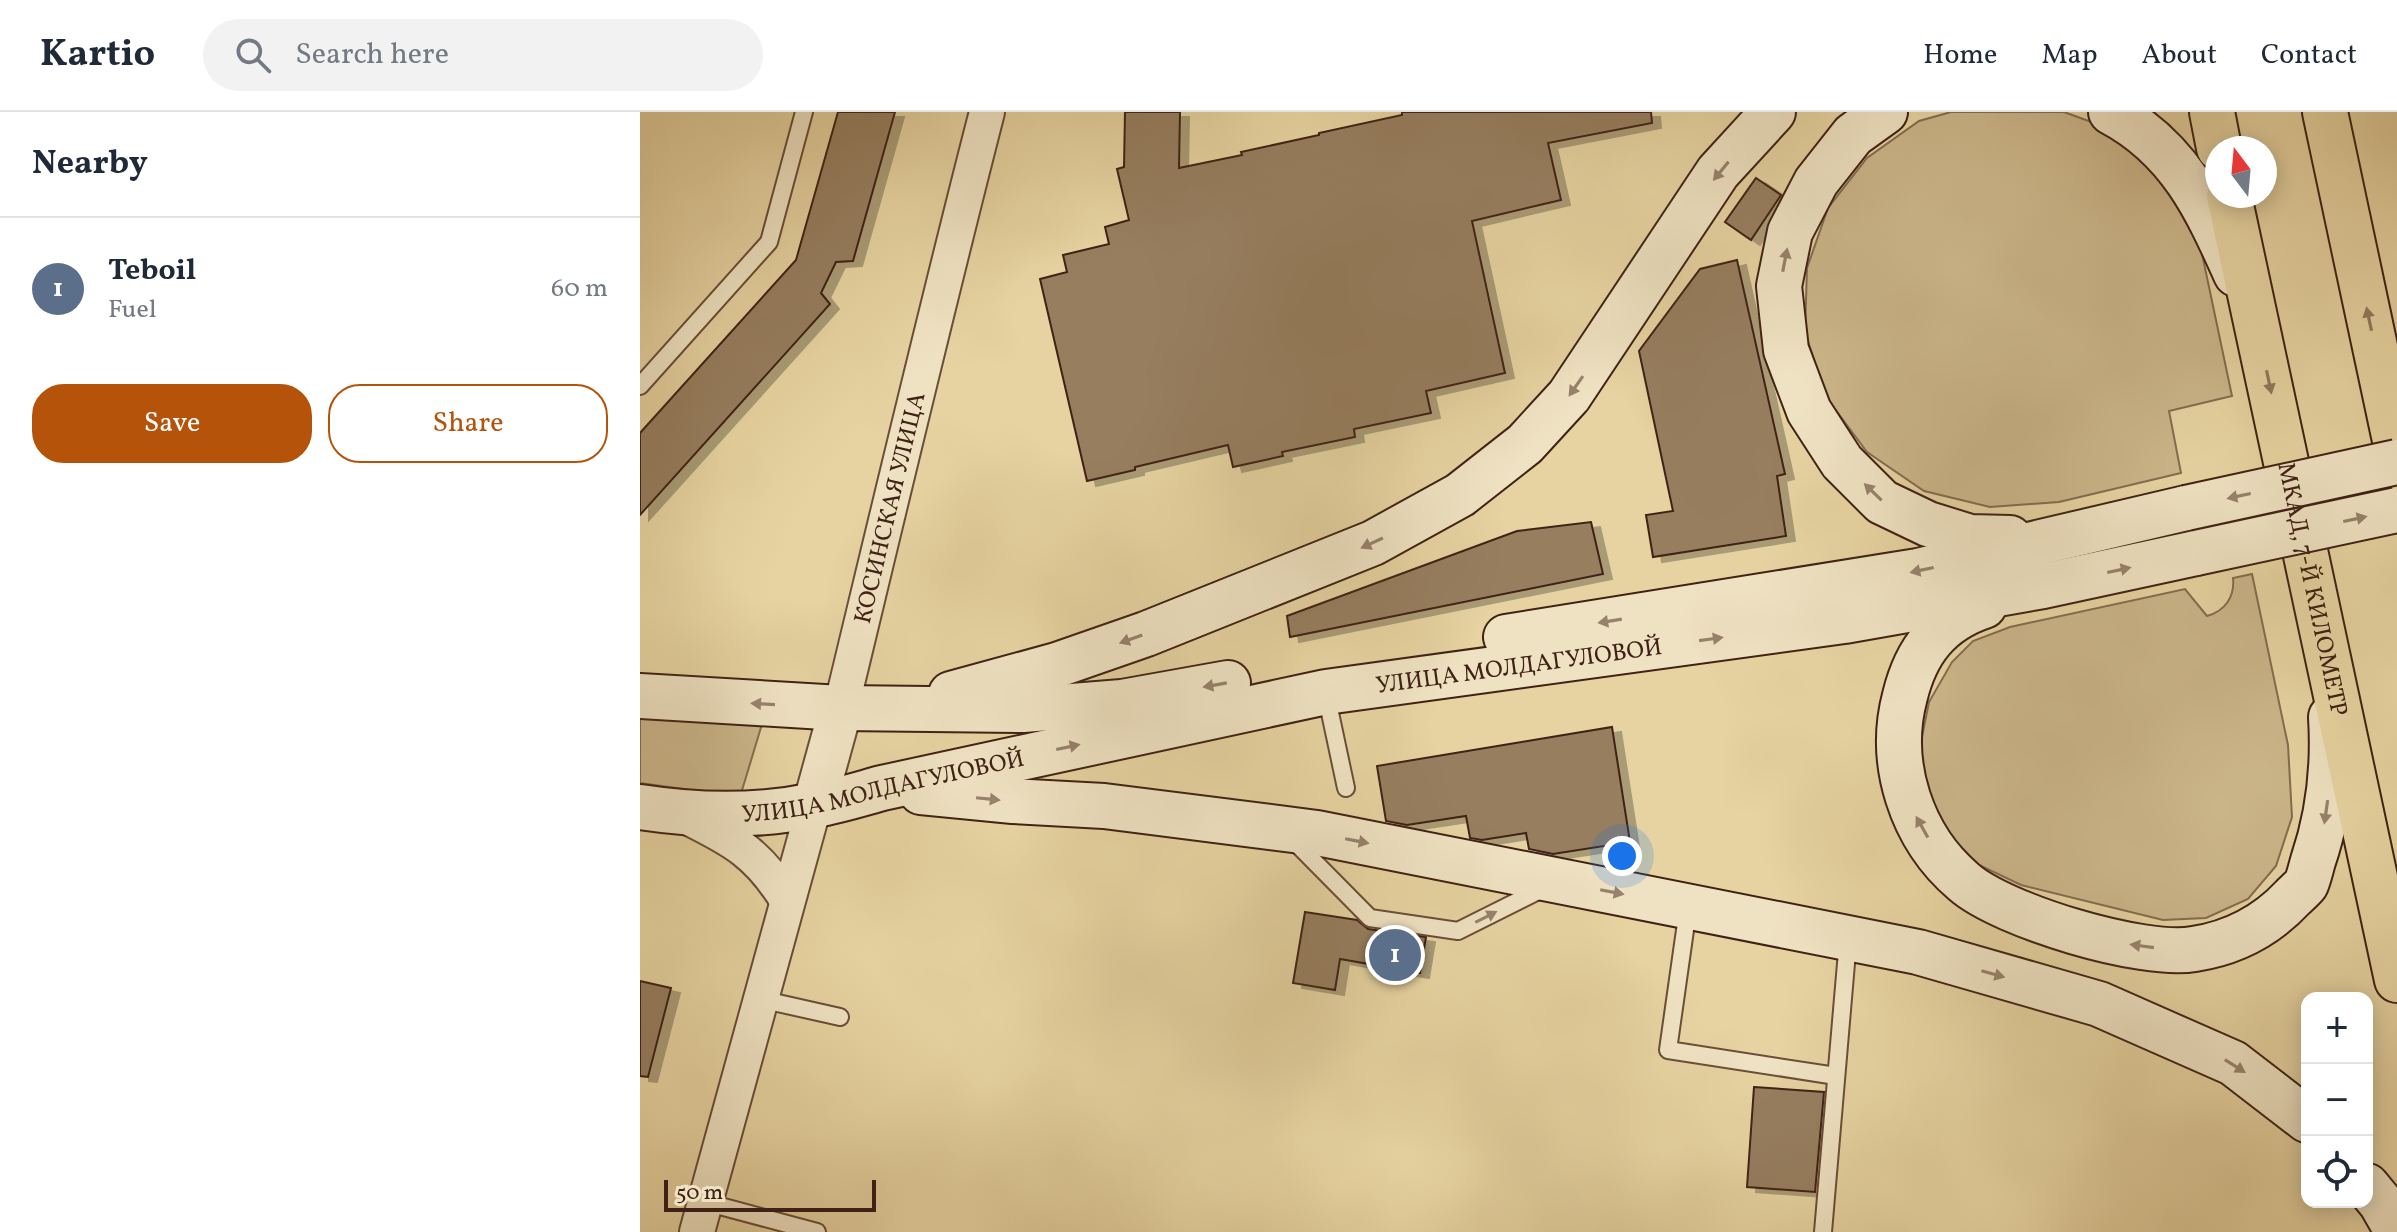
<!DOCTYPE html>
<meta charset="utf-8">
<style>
:root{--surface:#fff;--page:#f2f2f3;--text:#1f2937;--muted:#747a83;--line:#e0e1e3;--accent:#b45309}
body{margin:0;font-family:Vollkorn,serif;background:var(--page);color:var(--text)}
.controls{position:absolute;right:24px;bottom:24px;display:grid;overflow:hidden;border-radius:16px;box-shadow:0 4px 20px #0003}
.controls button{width:72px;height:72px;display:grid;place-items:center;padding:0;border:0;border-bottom:2px solid var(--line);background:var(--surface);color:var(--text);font:40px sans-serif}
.compass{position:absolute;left:1565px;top:24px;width:72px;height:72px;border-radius:50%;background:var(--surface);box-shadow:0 4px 20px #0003;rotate:344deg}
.scale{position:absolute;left:24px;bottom:20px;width:212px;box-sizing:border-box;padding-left:8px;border:4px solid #3f2215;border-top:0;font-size:22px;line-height:28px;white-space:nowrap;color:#3f2215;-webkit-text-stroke:6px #efe2c2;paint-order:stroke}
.you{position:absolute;left:982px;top:744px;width:28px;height:28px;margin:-20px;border:6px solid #fff;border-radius:50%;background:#1a73e8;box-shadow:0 0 0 12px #1a73e833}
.badge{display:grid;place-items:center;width:52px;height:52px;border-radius:50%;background:var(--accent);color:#fff;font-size:26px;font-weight:700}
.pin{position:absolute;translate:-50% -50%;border:4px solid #fff;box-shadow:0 2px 8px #0006}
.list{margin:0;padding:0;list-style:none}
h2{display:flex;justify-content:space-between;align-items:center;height:104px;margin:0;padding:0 32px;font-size:34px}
h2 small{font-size:26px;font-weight:400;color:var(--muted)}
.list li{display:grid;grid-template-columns:52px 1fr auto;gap:24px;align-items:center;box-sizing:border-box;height:144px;padding:0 32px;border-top:2px solid var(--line)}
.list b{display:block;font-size:30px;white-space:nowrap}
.list p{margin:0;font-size:26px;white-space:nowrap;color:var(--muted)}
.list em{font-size:26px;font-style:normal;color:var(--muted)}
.actions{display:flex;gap:16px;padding:24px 32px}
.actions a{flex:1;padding:18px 0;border:2px solid var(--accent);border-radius:32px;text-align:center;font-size:28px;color:var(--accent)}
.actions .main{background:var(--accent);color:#fff}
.icon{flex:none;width:44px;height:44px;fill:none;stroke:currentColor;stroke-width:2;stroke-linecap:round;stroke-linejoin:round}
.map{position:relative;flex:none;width:1757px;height:1120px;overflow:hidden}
header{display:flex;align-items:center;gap:48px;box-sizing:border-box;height:112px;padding:0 40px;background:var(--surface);border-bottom:2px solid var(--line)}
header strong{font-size:38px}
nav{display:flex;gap:44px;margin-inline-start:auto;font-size:28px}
.search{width:560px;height:72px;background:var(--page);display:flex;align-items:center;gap:20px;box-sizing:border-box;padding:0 28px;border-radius:44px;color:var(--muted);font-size:30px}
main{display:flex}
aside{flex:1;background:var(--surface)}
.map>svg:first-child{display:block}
.green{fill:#cab589;stroke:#846c4f;stroke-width:2}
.building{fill:#967e5e;stroke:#3f2215;stroke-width:2;filter:url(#shadow)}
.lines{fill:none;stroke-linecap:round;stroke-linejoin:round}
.service-casing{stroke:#694e38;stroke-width:20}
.minor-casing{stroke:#694e38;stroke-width:38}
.tertiary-casing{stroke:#694e38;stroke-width:46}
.secondary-casing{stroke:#3f2215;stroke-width:48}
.trunk-casing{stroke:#3f2215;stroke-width:48}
.service{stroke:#efe2c2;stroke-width:16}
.minor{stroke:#efe2c2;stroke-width:34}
.tertiary{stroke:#efe2c2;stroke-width:42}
.secondary{stroke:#efe2c2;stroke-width:44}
.trunk{stroke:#e6d3a1;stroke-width:44}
.secondary-bridge-casing{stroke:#3f2215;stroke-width:48;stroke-linecap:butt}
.secondary-bridge{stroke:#efe2c2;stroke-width:44}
.oneway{fill:#97826c}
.oneway2{fill:#927a5b}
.labels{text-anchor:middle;stroke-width:6;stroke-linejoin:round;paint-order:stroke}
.street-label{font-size:24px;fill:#3f2215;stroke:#efe2c2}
</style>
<header>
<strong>Kartio</strong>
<div class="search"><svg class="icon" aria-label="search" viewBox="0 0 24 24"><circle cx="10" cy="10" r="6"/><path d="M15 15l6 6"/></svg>Search here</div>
<nav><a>Home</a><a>Map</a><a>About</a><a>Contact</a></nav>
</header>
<main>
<aside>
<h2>Nearby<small></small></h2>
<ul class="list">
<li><span class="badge" style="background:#5c6f8a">1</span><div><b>Teboil</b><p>Fuel</p></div><em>60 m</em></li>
</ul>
<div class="actions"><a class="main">Save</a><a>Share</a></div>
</aside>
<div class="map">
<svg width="1757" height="1120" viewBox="0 0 1757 1120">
<defs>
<filter id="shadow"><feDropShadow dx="9" dy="5" stdDeviation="0" flood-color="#0004"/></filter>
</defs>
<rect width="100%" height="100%" fill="#e6d3a1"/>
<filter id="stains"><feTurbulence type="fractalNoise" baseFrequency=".0025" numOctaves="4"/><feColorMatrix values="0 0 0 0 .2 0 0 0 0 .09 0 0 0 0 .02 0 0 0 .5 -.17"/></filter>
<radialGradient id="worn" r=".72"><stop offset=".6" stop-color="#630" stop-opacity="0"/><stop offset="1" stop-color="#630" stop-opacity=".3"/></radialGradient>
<g class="green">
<polygon points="1311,0 1424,0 1468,16 1521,59 1557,118 1592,284 1529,299 1541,361 1419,390 1350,395 1284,379 1227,340 1186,285 1165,220 1167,156 1188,96 1227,46 1279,9"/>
<path d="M1612 462 1648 633 1652 705 1636 754 1608 787 1566 806 1523 808 1381 773 1339 753 1307 721 1286 680 1280 635 1289 590 1312 550 1333 529 1370 515 1545 477 1567 504C1585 499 1595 485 1593 466Z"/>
<polygon points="0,605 122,612 100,685 0,671"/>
</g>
<g class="building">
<polygon points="198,0 255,0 213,149 196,150 181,181 190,192 0,403 0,321 156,148"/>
<polygon points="485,0 540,0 539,56 602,43 601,40 679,23 679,21 762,3 762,0 1011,0 1012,11 908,31 921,88 832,109 865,261 786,279 791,301 714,317 715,325 642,340 643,344 593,355 588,333 495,355 495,358 447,369 400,167 427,160 423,143 469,132 465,115 489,108 477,57 484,55"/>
<polygon points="1116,66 1141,83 1111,128 1085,110"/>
<polygon points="1097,148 1145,362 1137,364 1146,424 1013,445 1006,403 1033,399 999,239 1060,157"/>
<polygon points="951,410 963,462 650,525 647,504 877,419"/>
<polygon points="972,615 990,730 913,742 889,737 886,721 842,728 830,726 826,704 767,713 746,709 737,654"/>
<polygon points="665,800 717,808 728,817 786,825 780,861 700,847 695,878 653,871"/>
<polygon points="0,869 31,876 8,965 0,964"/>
<polygon points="1114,975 1184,980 1175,1080 1107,1075"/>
</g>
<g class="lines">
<defs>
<g id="service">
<polyline points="0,274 129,130 164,0"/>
<polyline points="686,582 706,676"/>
<polyline points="651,726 730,806 818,819 904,776"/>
<polyline points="1048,797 1028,938 1196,964"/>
<polyline points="120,887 200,905"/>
<polyline points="65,1090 177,1120"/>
<polyline points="1183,1120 1208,828"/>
</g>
<g id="minor">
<path id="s1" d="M201 596C249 397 296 198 347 0"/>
<path d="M47 705C94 728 119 742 147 788"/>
<polyline points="57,1120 174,694"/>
</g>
<polyline id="tertiary" points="174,694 201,596"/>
<g id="secondary">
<polyline points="1245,0 1213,23 1176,70 1150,120 1139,174 1146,238 1169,299 1202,350 1242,390 1288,412 1330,425 1370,426"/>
<path d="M1471 0C1539 36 1566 95 1596 162"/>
<path d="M1344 494C1299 509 1276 539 1265 584 1247 651 1271 725 1324 770 1363 804 1503 846 1554 837 1593 831 1626 814 1653 785 1657 781 1663 776 1666 772 1669 765 1671 756 1673 749 1689 702 1694 654 1691 605"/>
<polyline points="866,525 1278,459 1546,396"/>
<polyline points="311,582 417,553 506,522 733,431 820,383 885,332 929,284 1078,60 1133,0"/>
<polyline points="0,584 201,596 383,598 482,590 588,571"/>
<polyline points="281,680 373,689 464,694 677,721 1278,840 1459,892 1593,951 1667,1008"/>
<path id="s2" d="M0 695C58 704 117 705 175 693 198 689 220 682 242 676L686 580 1204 509 1403 474 1556 441"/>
<polyline points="1727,1074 1741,1091 1757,1119"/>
</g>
<g id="trunk">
<polyline points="1572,0 1579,36"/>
<polyline points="1685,0 1757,338"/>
<path id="s3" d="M1589 84 1757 868"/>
</g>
</defs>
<use href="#service" class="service-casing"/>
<use href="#minor" class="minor-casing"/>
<use href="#tertiary" class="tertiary-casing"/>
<use href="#secondary" class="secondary-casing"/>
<use href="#trunk" class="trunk-casing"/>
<use href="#service" class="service"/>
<use href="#minor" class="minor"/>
<use href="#tertiary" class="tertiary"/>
<use href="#secondary" class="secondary"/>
<use href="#trunk" class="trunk"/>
<defs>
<g id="secondary-bridge">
<polyline points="1546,396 1757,350"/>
<polyline points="1556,441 1757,398"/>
</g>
</defs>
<use href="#secondary-bridge" class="secondary-bridge-casing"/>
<use href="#secondary-bridge" class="secondary-bridge"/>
</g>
<defs><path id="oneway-solid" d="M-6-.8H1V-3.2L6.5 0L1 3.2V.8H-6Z" transform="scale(2)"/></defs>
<g class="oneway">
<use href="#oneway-solid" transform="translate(1081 59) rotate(129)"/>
<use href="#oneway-solid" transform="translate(1145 148) rotate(-79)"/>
<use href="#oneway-solid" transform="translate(936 274) rotate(125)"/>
<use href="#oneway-solid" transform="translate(1233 380) rotate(-136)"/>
<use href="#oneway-solid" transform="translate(1599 384) rotate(168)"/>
<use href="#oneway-solid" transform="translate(1715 407) rotate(-12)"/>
<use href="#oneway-solid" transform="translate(732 431) rotate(155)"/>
<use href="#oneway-solid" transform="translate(1282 458) rotate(168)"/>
<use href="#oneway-solid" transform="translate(1479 458) rotate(-12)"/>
<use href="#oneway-solid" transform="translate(970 509) rotate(171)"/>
<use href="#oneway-solid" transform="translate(491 527) rotate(160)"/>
<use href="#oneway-solid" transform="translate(1071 527) rotate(-8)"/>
<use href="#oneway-solid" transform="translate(575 573) rotate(170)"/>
<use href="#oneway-solid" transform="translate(123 592) rotate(-177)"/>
<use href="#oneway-solid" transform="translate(428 635) rotate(-12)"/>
<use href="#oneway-solid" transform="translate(348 687) rotate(6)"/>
<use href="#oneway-solid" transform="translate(1686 700) rotate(98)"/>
<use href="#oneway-solid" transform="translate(1282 715) rotate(-119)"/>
<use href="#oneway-solid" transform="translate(717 729) rotate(11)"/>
<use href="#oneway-solid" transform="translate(972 780) rotate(11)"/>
<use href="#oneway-solid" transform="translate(846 805) rotate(-27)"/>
<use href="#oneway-solid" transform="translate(1502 834) rotate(-172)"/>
<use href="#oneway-solid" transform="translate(1353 862) rotate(16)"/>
<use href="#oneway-solid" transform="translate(1595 954) rotate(32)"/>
</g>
<g class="oneway2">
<use href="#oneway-solid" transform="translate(1729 207) rotate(-102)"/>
<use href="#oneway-solid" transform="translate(1629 270) rotate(78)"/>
</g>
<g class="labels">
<g class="street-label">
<text dy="8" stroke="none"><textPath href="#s1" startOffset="206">КОСИНСКАЯ УЛИЦА</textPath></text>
<text dy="8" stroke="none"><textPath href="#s3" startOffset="402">МКАД, 7-Й КИЛОМЕТР</textPath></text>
<text dy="8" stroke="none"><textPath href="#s2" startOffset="894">УЛИЦА МОЛДАГУЛОВОЙ</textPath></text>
<text dy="8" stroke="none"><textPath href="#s2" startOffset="246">УЛИЦА МОЛДАГУЛОВОЙ</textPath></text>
</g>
</g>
<rect width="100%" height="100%" filter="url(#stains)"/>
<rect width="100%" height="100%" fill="url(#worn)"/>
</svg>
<div class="controls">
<button>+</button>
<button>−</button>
<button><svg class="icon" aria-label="locate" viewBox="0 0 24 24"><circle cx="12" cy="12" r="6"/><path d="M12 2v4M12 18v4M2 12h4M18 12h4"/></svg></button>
</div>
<svg class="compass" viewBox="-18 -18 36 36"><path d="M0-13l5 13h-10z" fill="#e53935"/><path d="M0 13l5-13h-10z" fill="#747a83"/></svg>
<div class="scale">50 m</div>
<div class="you"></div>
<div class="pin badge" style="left:755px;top:843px;background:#5c6f8a">1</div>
</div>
</main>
